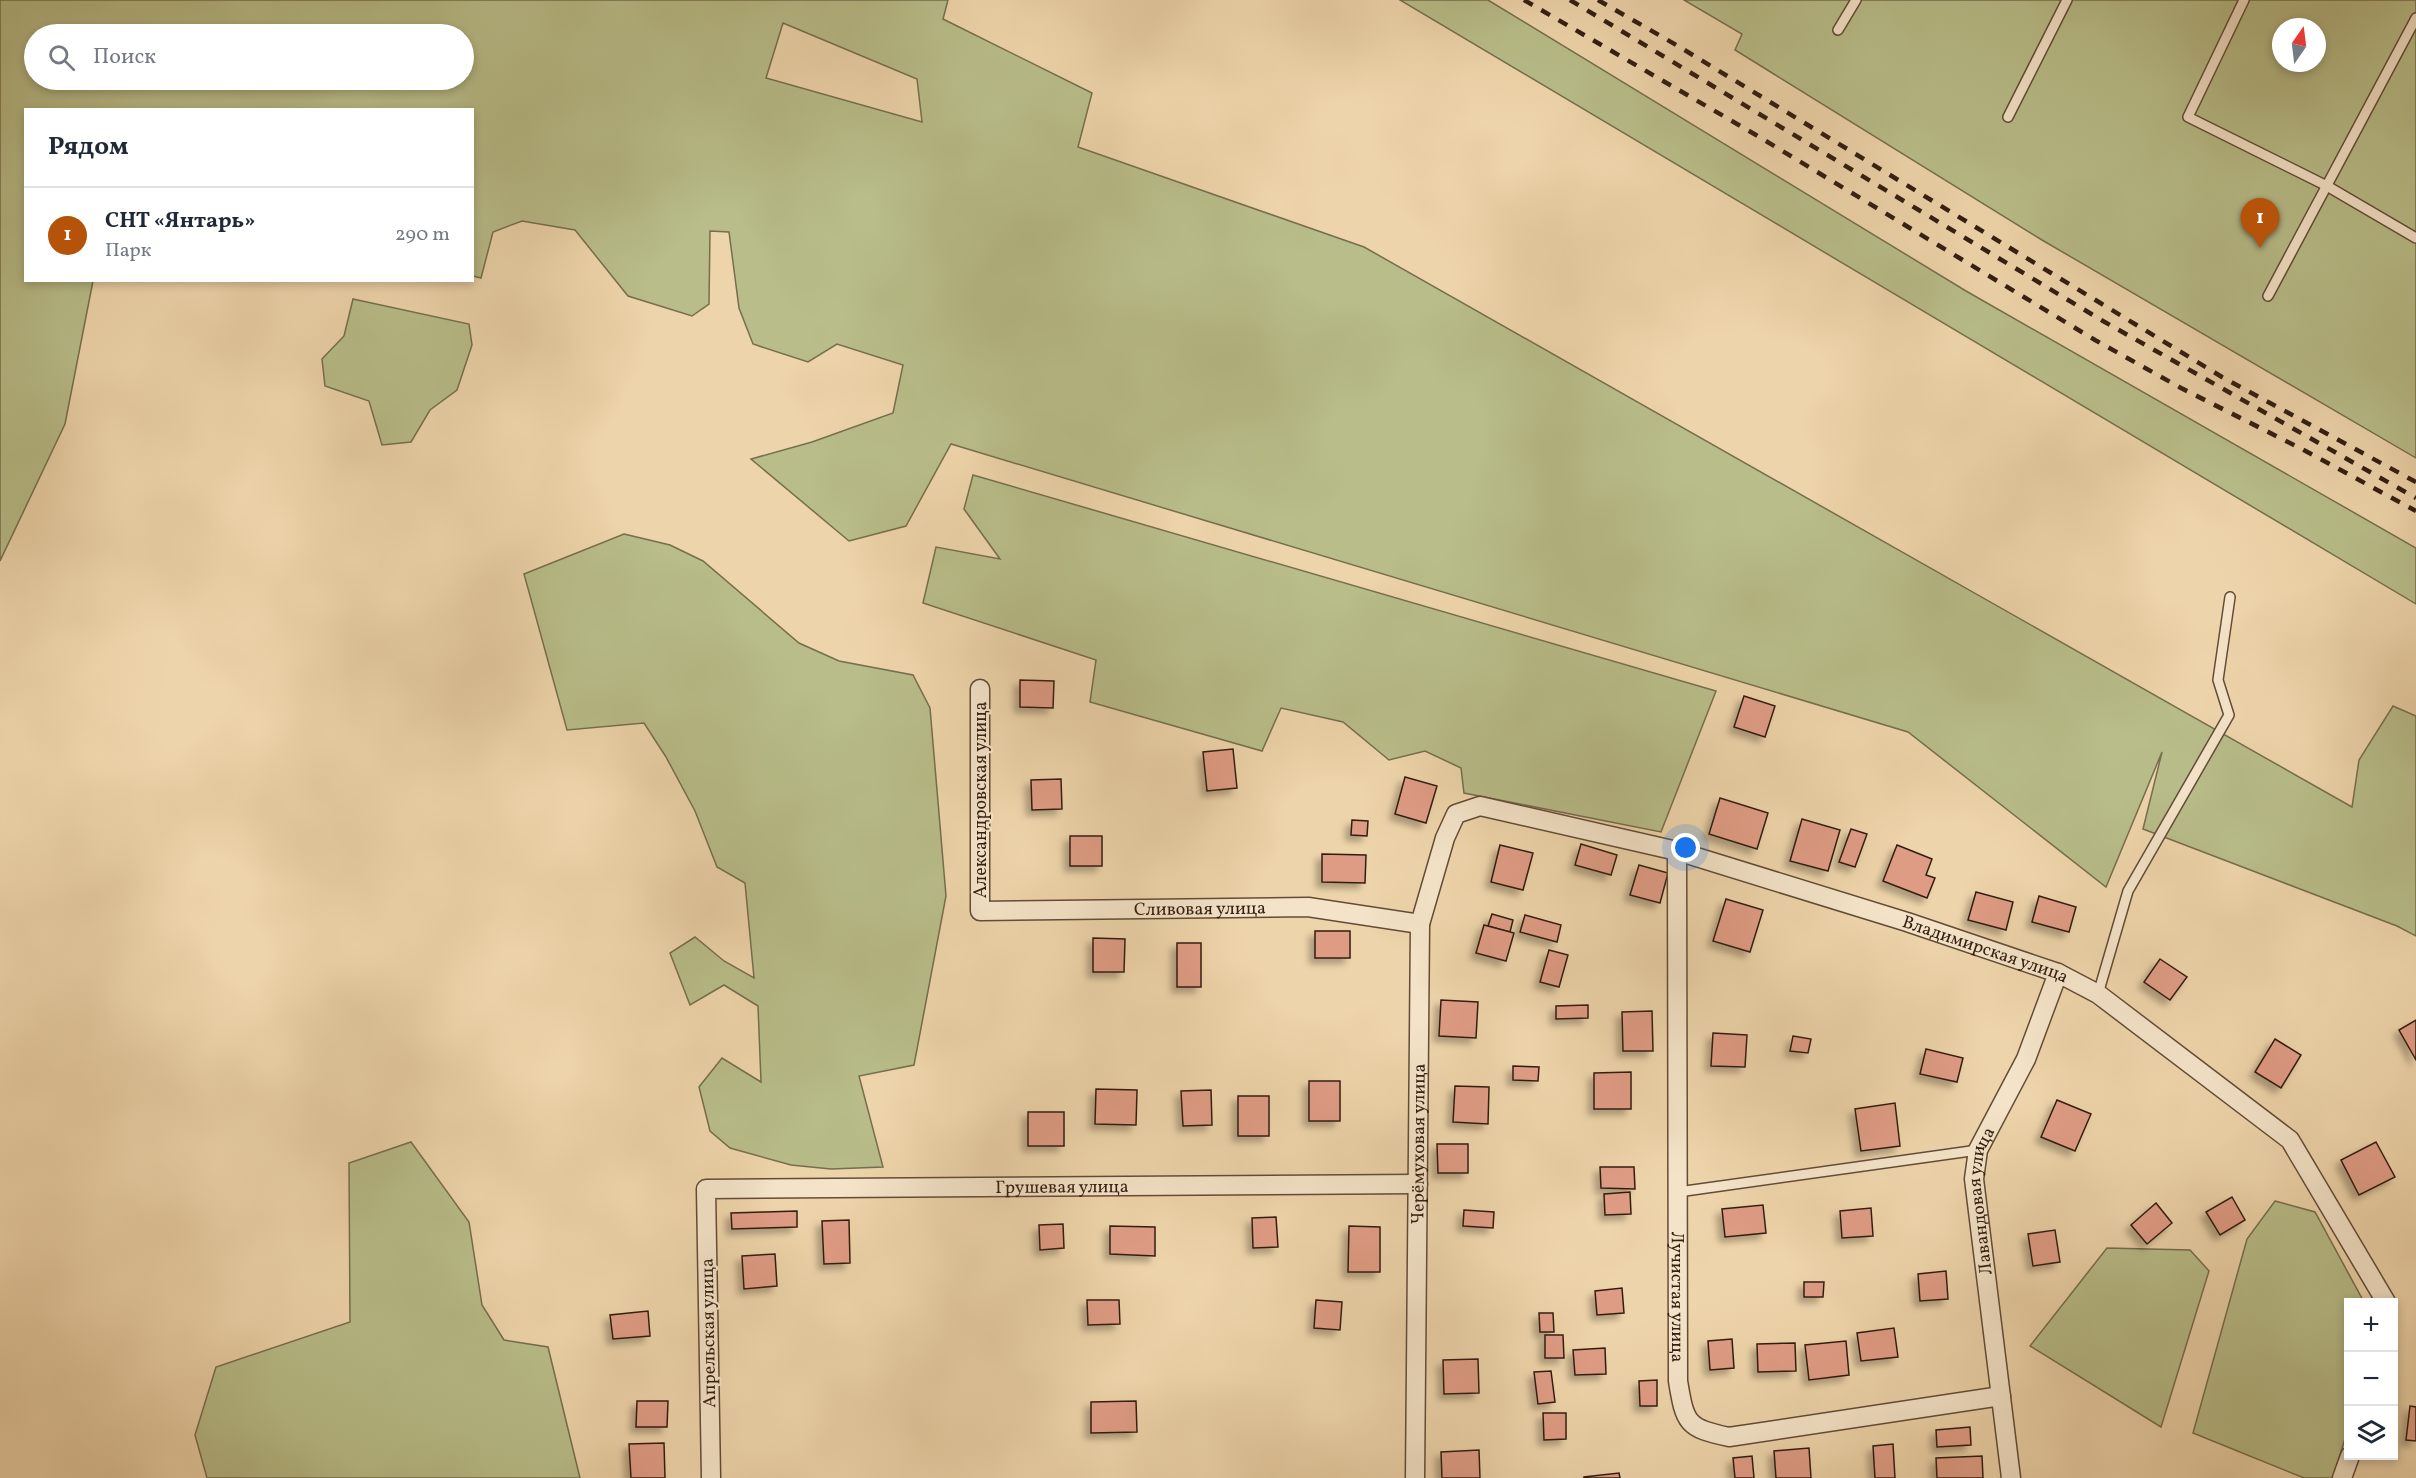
<!DOCTYPE html>
<html lang="ru">
<meta charset="utf-8">
<style>
:root{--surface:#fff;--page:#f2f2f3;--text:#1f2937;--muted:#747a83;--line:#e0e1e3;--accent:#b45309}
body{margin:0;font-family:Vollkorn,serif;background:var(--page);color:var(--text)}
.controls{position:absolute;right:18px;bottom:18px;display:grid;overflow:hidden;border-radius:0px;box-shadow:0 3px 9px #0003}
.controls button{width:54px;height:54px;display:grid;place-items:center;padding:0;border:0;border-bottom:2px solid var(--line);background:var(--surface);color:var(--text);font:30px sans-serif}
.compass{position:absolute;left:2272px;top:18px;width:54px;height:54px;border-radius:50%;background:var(--surface);box-shadow:0 3px 9px #0003;rotate:14deg}
.you{position:absolute;left:1686px;top:848px;width:21px;height:21px;margin:-15px;border:4px solid #fff;border-radius:50%;background:#1a73e8;box-shadow:0 0 0 9px #1a73e833}
.badge{display:grid;place-items:center;width:39px;height:39px;border-radius:50%;background:var(--accent);color:#fff;font-size:20px;font-weight:700}
.pin{position:absolute;translate:-50% -50px;filter:drop-shadow(0 2px 3px #0008)}
.pin::after{content:'';position:absolute;top:32px;width:21px;height:18px;background:inherit;clip-path:polygon(0 0,100% 0,50% 100%)}
.list{margin:0;padding:0;list-style:none}
h2{display:flex;justify-content:space-between;align-items:center;height:78px;margin:0;padding:0 24px;font-size:26px}
h2 small{font-size:20px;font-weight:400;color:var(--muted)}
.list li{display:grid;grid-template-columns:39px 1fr auto;gap:18px;align-items:center;box-sizing:border-box;height:96px;padding:0 24px;border-top:2px solid var(--line)}
.list b{display:block;font-size:22px;white-space:nowrap}
.list p{margin:0;font-size:20px;white-space:nowrap;color:var(--muted)}
.list em{font-size:20px;font-style:normal;color:var(--muted)}
.icon{flex:none;width:33px;height:33px;fill:none;stroke:currentColor;stroke-width:2;stroke-linecap:round;stroke-linejoin:round}
.map{position:relative;flex:none;width:2416px;height:1478px;overflow:hidden}
.search{position:absolute;background:var(--surface);box-shadow:0 3px 9px #0003;left:24px;top:24px;width:450px;height:66px;display:flex;align-items:center;gap:15px;box-sizing:border-box;padding:0 21px;border-radius:33px;color:var(--muted);font-size:22px}
.panel{position:absolute;background:var(--surface);box-shadow:0 3px 9px #0003;left:24px;top:108px;width:450px;height:174px;border-radius:0px}
.map>svg:first-child{display:block}
.green{fill:#b8bd89;stroke:#766e4d;stroke-width:1.5;fill-rule:evenodd}
.building{fill:#df9c85;stroke:#331e11;stroke-width:1.5;filter:url(#shadow)}
.lines{fill:none;stroke-linecap:round;stroke-linejoin:round}
.lane-casing{stroke:#624c37;stroke-width:12}
.street-casing{stroke:#624c37;stroke-width:21}
.lane{stroke:#f4e3c8;stroke-width:9}
.street{stroke:#f4e3c8;stroke-width:18}
.rail{stroke:#331e11;stroke-width:4.5;stroke-dasharray:10 10;stroke-linecap:butt}
.labels{text-anchor:middle;stroke-width:4.5;stroke-linejoin:round;paint-order:stroke}
.street-label{font-size:18px;fill:#331e11;stroke:#f4e3c8}
</style>
<div class="map">
<svg width="2416" height="1478" viewBox="0 0 2416 1478">
<defs>
<filter id="shadow"><feDropShadow dx="-5.5" dy="5.5" stdDeviation="3" flood-color="#0004"/></filter>
</defs>
<rect width="100%" height="100%" fill="#eed4aa"/>
<filter id="stains"><feTurbulence type="fractalNoise" baseFrequency=".00333" numOctaves="4"/><feColorMatrix values="0 0 0 0 .2 0 0 0 0 .09 0 0 0 0 .02 0 0 0 .5 -.17"/></filter>
<radialGradient id="worn" r=".72"><stop offset=".6" stop-color="#630" stop-opacity="0"/><stop offset="1" stop-color="#630" stop-opacity=".3"/></radialGradient>
<g class="green">
<path d="M0 0H948L943 19 1092 93 1078 147 1364 247 2352 807 2359 760 2393 706 2416 716V936L2397 926 2143 829 2162 752 2106 887 1908 732 951 444 906 526 849 541 751 459 812 442 893 413 903 365 837 344 808 362 753 344 739 308 729 232 710 231 709 304 692 316 628 296 575 230 522 221 493 232 481 278 473 276 472 110H26V280L93 281 65 424 0 561ZM783 23 917 79 922 122 766 78ZM34 34H464V80H34Z"/>
<polygon points="1400,0 1488,0 1966,291 2416,548 2416,604"/>
<path d="M1684 0H2416V458L2042 240 1769 71 1735 50 1742 34ZM2281 27H2317V63H2281Z"/>
<polygon points="353,299 469,324 472,345 457,390 430,410 411,442 382,445 369,401 325,386 322,359 344,336"/>
<polygon points="973,475 1716,691 1661,832 1464,793 1461,768 1425,751 1389,760 1343,722 1281,708 1262,751 1090,702 1096,660 923,603 936,547 1000,559 964,509"/>
<polygon points="624,534 670,545 703,561 799,643 839,661 913,675 930,708 946,896 914,1065 859,1076 883,1167 831,1169 791,1165 730,1148 710,1131 699,1087 722,1058 761,1082 758,1006 724,985 690,1005 670,953 695,937 724,961 754,978 745,883 717,867 695,811 666,757 644,723 567,730 524,574"/>
<polygon points="411,1142 469,1222 482,1305 504,1340 548,1347 580,1478 207,1478 195,1435 216,1367 350,1322 349,1163"/>
<polygon points="2275,1201 2315,1212 2364,1302 2348,1302 2348,1429 2333,1478 2304,1478 2193,1433 2247,1239"/>
<polygon points="2107,1248 2190,1250 2209,1271 2161,1427 2030,1346"/>
</g>
<g class="building">
<polygon points="1020,680 1054,681 1053,708 1020,707"/>
<polygon points="1744,696 1775,706 1765,737 1734,727"/>
<polygon points="1233,749 1237,788 1207,791 1203,752"/>
<polygon points="1405,777 1437,786 1426,823 1395,814"/>
<polygon points="1061,779 1062,809 1032,810 1031,780"/>
<polygon points="1720,798 1768,813 1757,849 1709,834"/>
<polygon points="1802,819 1840,830 1828,871 1790,861"/>
<polygon points="1352,820 1368,821 1367,836 1351,835"/>
<polygon points="1851,829 1867,834 1855,867 1839,862"/>
<rect x="1070" y="836" width="32" height="30"/>
<polygon points="1581,844 1617,855 1611,875 1575,865"/>
<polygon points="1500,845 1533,853 1523,890 1491,882"/>
<polygon points="1897,845 1932,859 1926,875 1935,878 1927,898 1883,881"/>
<polygon points="1322,854 1366,855 1365,883 1322,882"/>
<polygon points="1639,865 1668,873 1660,903 1630,895"/>
<polygon points="1976,892 2013,902 2006,930 1968,920"/>
<polygon points="2039,896 2076,907 2069,932 2032,922"/>
<polygon points="1726,899 1763,910 1750,952 1713,941"/>
<polygon points="1492,914 1513,920 1510,932 1488,926"/>
<polygon points="1525,915 1561,925 1557,942 1520,932"/>
<polygon points="1484,925 1514,933 1506,961 1476,953"/>
<rect x="1315" y="931" width="35" height="27"/>
<polygon points="1093,938 1125,939 1124,972 1093,972"/>
<rect x="1177" y="943" width="24" height="44"/>
<polygon points="1549,950 1568,955 1559,987 1540,982"/>
<polygon points="2160,959 2187,977 2170,1000 2144,982"/>
<polygon points="1441,1000 1478,1002 1476,1038 1439,1036"/>
<polygon points="1588,1005 1588,1018 1556,1019 1556,1006"/>
<polygon points="1652,1011 1653,1051 1623,1051 1622,1012"/>
<polygon points="2416,1020 2416,1060 2399,1030"/>
<polygon points="1713,1033 1747,1035 1745,1067 1711,1066"/>
<polygon points="1793,1036 1811,1039 1808,1053 1790,1051"/>
<polygon points="2275,1039 2301,1055 2281,1088 2255,1072"/>
<polygon points="1926,1049 1963,1058 1957,1082 1920,1074"/>
<polygon points="1513,1066 1539,1067 1538,1081 1513,1080"/>
<polygon points="1631,1072 1631,1109 1594,1109 1594,1073"/>
<rect x="1309" y="1081" width="31" height="40"/>
<polygon points="1455,1086 1489,1087 1488,1124 1453,1122"/>
<polygon points="1096,1089 1137,1090 1136,1125 1095,1124"/>
<polygon points="1211,1090 1212,1125 1183,1126 1181,1091"/>
<rect x="1238" y="1096" width="31" height="40"/>
<polygon points="2057,1100 2091,1114 2075,1151 2041,1137"/>
<polygon points="1895,1103 1900,1146 1861,1151 1855,1109"/>
<rect x="1028" y="1112" width="36" height="34"/>
<polygon points="2376,1142 2395,1177 2359,1195 2341,1160"/>
<polygon points="1437,1144 1468,1144 1468,1173 1438,1173"/>
<polygon points="1600,1167 1634,1167 1635,1189 1601,1188"/>
<polygon points="1630,1192 1631,1214 1605,1215 1604,1194"/>
<polygon points="2232,1197 2245,1220 2220,1235 2206,1212"/>
<polygon points="2156,1203 2172,1223 2147,1244 2131,1225"/>
<polygon points="1763,1205 1766,1233 1725,1237 1722,1209"/>
<polygon points="1871,1208 1873,1236 1842,1238 1840,1211"/>
<polygon points="1464,1210 1494,1212 1493,1228 1463,1226"/>
<polygon points="797,1211 797,1227 732,1229 731,1213"/>
<polygon points="1276,1217 1278,1247 1253,1248 1252,1218"/>
<polygon points="849,1220 850,1263 824,1264 822,1221"/>
<polygon points="1063,1224 1064,1248 1040,1250 1039,1225"/>
<polygon points="1110,1226 1155,1227 1155,1256 1110,1254"/>
<polygon points="1349,1226 1380,1227 1380,1272 1348,1272"/>
<polygon points="2055,1230 2060,1262 2033,1266 2028,1234"/>
<polygon points="775,1254 777,1286 744,1289 742,1256"/>
<polygon points="1946,1271 1948,1299 1920,1301 1918,1274"/>
<polygon points="1804,1282 1824,1282 1823,1297 1804,1297"/>
<polygon points="1622,1288 1624,1313 1597,1315 1595,1291"/>
<polygon points="1087,1300 1119,1300 1120,1324 1088,1325"/>
<polygon points="1316,1300 1342,1302 1340,1330 1314,1328"/>
<polygon points="648,1311 650,1336 613,1339 610,1315"/>
<polygon points="1539,1313 1553,1313 1554,1332 1540,1332"/>
<polygon points="1894,1328 1898,1357 1861,1361 1857,1333"/>
<polygon points="1545,1335 1563,1335 1564,1358 1545,1358"/>
<polygon points="1732,1339 1734,1368 1710,1370 1708,1341"/>
<polygon points="1846,1341 1849,1375 1809,1380 1805,1345"/>
<polygon points="1795,1343 1796,1371 1758,1372 1757,1344"/>
<polygon points="1605,1348 1606,1374 1575,1375 1573,1350"/>
<polygon points="1478,1359 1479,1393 1444,1394 1443,1360"/>
<polygon points="1551,1371 1555,1402 1538,1404 1534,1372"/>
<polygon points="1657,1380 1657,1406 1640,1406 1639,1381"/>
<polygon points="637,1401 668,1401 667,1427 636,1427"/>
<polygon points="1136,1401 1137,1432 1091,1433 1091,1402"/>
<polygon points="2410,1406 2416,1407 2416,1441 2406,1440"/>
<polygon points="1543,1413 1566,1413 1566,1439 1544,1440"/>
<polygon points="1970,1427 1971,1445 1937,1447 1936,1430"/>
<polygon points="664,1443 665,1478 631,1478 629,1444"/>
<polygon points="1893,1444 1895,1478 1875,1478 1873,1446"/>
<polygon points="1809,1448 1811,1478 1776,1478 1774,1451"/>
<polygon points="1479,1450 1480,1478 1442,1478 1441,1452"/>
<polygon points="1752,1456 1754,1478 1735,1478 1733,1458"/>
<polygon points="1982,1456 1983,1478 1937,1478 1936,1458"/>
<polygon points="1619,1473 1620,1478 1584,1478 1584,1477"/>
</g>
<g class="lines">
<defs>
<g id="lane">
<polyline points="2244,0 2188,117 2327,186 2416,238"/>
<polyline points="1838,30 1856,0"/>
<polyline points="2008,117 2067,0"/>
<polyline points="2268,296 2416,18"/>
<polyline points="2098,994 2128,891 2229,715 2218,680 2230,597"/>
<polyline points="1678,1192 1978,1150"/>
</g>
<g id="street">
<path id="s1" d="M980 689V911L1308 907 1420 924"/>
<path id="s2" d="M1677 851 1678 1381C1685 1424 1687 1428 1729 1437L2001 1396"/>
<path id="s3" d="M711 1478 706 1189 1418 1184"/>
<path id="s4" d="M1415 1478 1420 924 1445 838 1456 814 1480 806 1677 851 1907 922 2058 973 2098 994 2290 1140 2386 1302"/>
<path id="s5" d="M2011 1478 1974 1179 1978 1150 2026 1059 2058 973"/>
<polyline points="2342,1478 2350,1456"/>
</g>
</defs>
<use href="#lane" class="lane-casing"/>
<use href="#street" class="street-casing"/>
<use href="#lane" class="lane"/>
<use href="#street" class="street"/>
<g class="rail">
<polyline points="1524,0 1756,135 2095,340 2181,388 2302,449 2416,511"/>
<polyline points="1570,0 2103,321 2416,498"/>
<polyline points="1598,0 1678,46 2222,377 2416,482"/>
</g>
</g>
<g class="labels">
<g class="street-label">
<text transform="translate(980 800) rotate(-90)" y="6">Александровская улица</text>
<text dy="6" stroke="none"><textPath href="#s1" startOffset="442">Сливовая улица</textPath></text>
<text dy="6" stroke="none"><textPath href="#s4" startOffset="1221">Владимирская улица</textPath></text>
<text dy="6" stroke="none"><textPath href="#s4" startOffset="334">Черёмуховая улица</textPath></text>
<text dy="6" stroke="none"><textPath href="#s3" startOffset="645">Грушевая улица</textPath></text>
<text dy="6" stroke="none"><textPath href="#s5" startOffset="280">Лавандовая улица</textPath></text>
<text dy="6" stroke="none"><textPath href="#s2" startOffset="446">Лучистая улица</textPath></text>
<text transform="translate(708 1333) rotate(-91)" y="6">Апрельская улица</text>
</g>
</g>
<rect width="100%" height="100%" filter="url(#stains)"/>
<rect width="100%" height="100%" fill="url(#worn)"/>
</svg>
<div class="controls">
<button>+</button>
<button>−</button>
<button><svg class="icon" aria-label="layers" viewBox="0 0 24 24"><path d="M12 4l9 5-9 5-9-5zM3 14l9 5 9-5"/></svg></button>
</div>
<svg class="compass" viewBox="-18 -18 36 36"><path d="M0-13l5 13h-10z" fill="#e53935"/><path d="M0 13l5-13h-10z" fill="#747a83"/></svg>
<div class="you"></div>
<div class="pin badge" style="left:2260px;top:248px">1</div>
<div class="search"><svg class="icon" aria-label="search" viewBox="0 0 24 24"><circle cx="10" cy="10" r="6"/><path d="M15 15l6 6"/></svg>Поиск</div>
<section class="panel">
<h2>Рядом<small></small></h2>
<ul class="list">
<li><span class="badge">1</span><div><b>СНТ «Янтарь»</b><p>Парк</p></div><em>290 m</em></li>
</ul>
</section>
</div>
